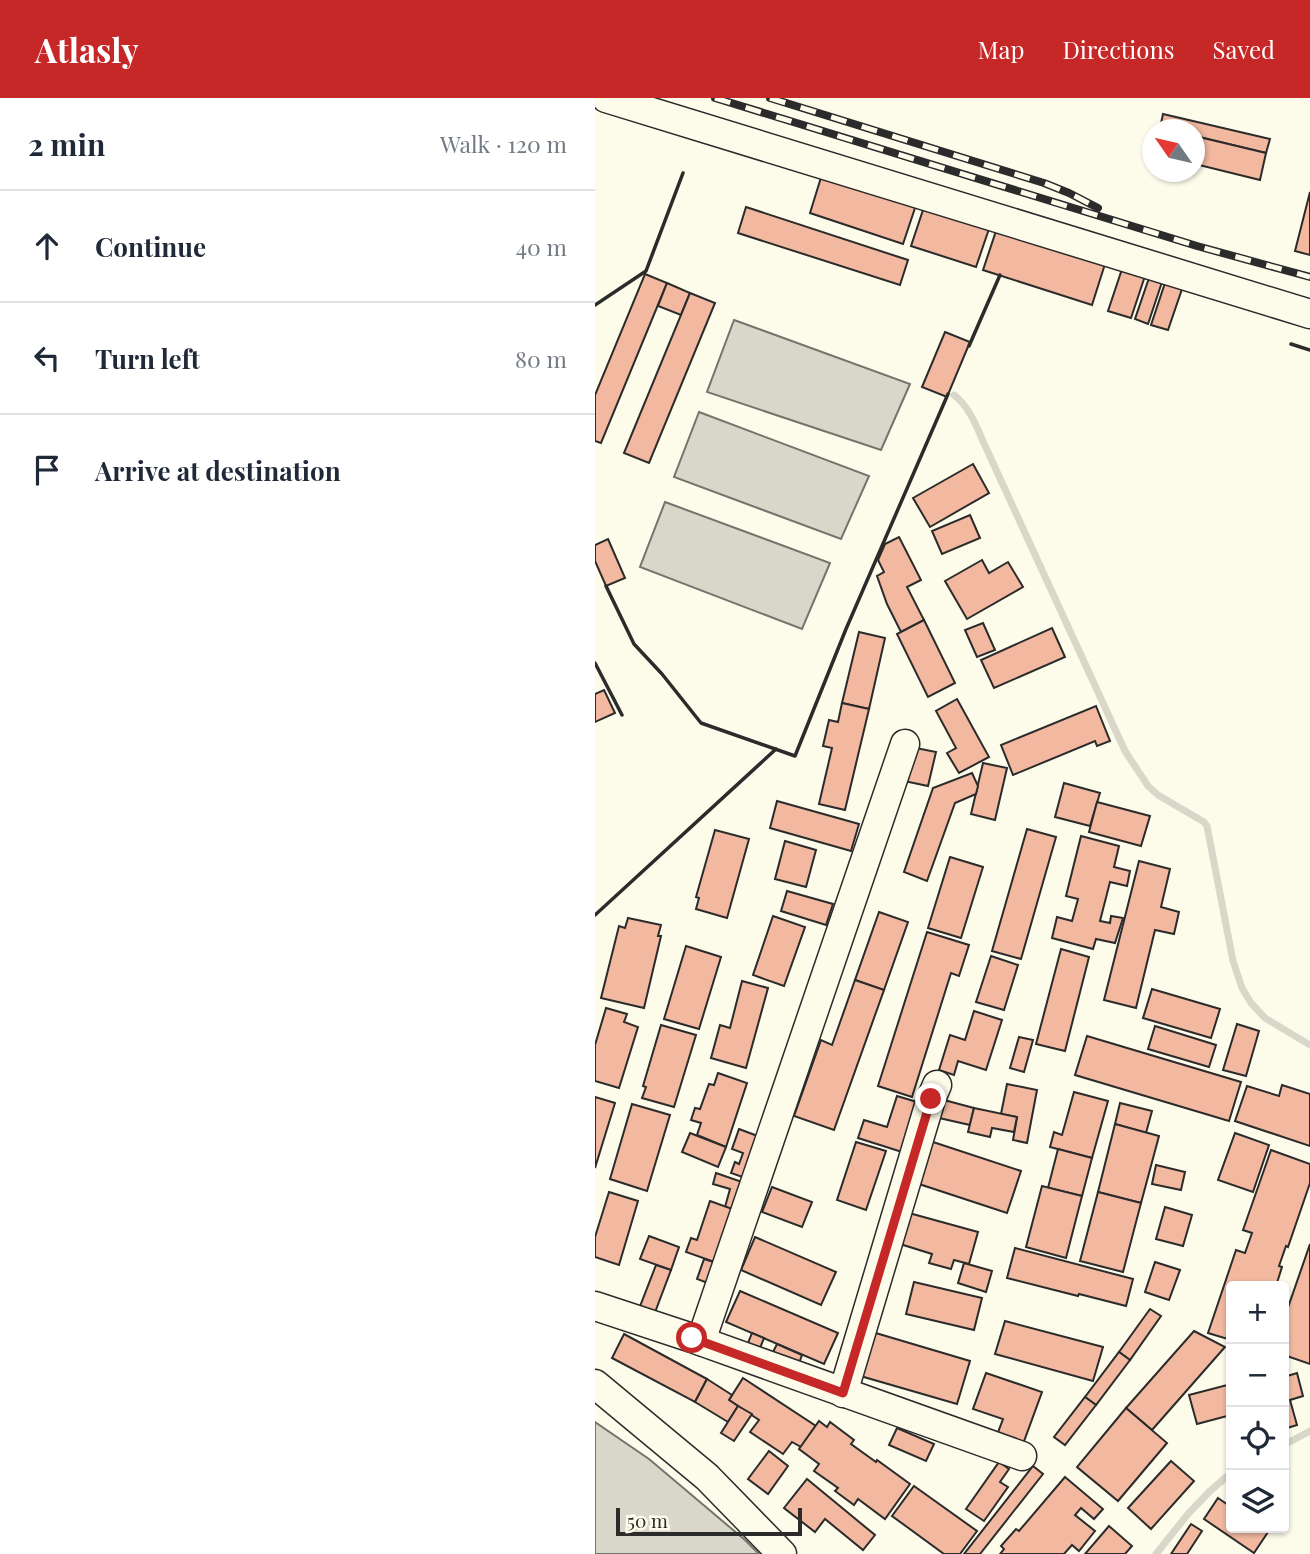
<!DOCTYPE html>
<meta charset="utf-8">
<style>
:root{--surface:#fff;--page:#f2f2f3;--text:#1f2937;--muted:#747a83;--line:#e0e1e3;--accent:#c62828}
body{margin:0;font-family:"Playfair Display",serif;background:var(--page);color:var(--text)}
.controls{position:absolute;right:21px;bottom:21px;display:grid;overflow:hidden;border-radius:7px;box-shadow:0 2px 5px #0004}
.controls button{width:63px;height:63px;display:grid;place-items:center;padding:0;border:0;border-bottom:2px solid var(--line);background:var(--surface);color:var(--text);font:35px sans-serif}
.compass{position:absolute;left:547px;top:21px;width:63px;height:63px;border-radius:50%;background:var(--surface);box-shadow:0 2px 5px #0004;rotate:304deg}
.scale{position:absolute;left:21px;bottom:18px;width:186px;box-sizing:border-box;padding-left:7px;border:4px solid #2b2b2b;border-top:0;font-size:19px;line-height:24px;white-space:nowrap;color:#2b2b2b;-webkit-text-stroke:5px #fdfbea;paint-order:stroke}
.stop{position:absolute;width:21px;height:21px;margin:-16px;border:5px solid #c62828;border-radius:50%;background:#fff}
.stop.end{background:#c62828;border-color:#fff;box-shadow:0 2px 7px #0008}
.list{margin:0;padding:0;list-style:none}
h2{display:flex;justify-content:space-between;align-items:center;height:91px;margin:0;padding:0 28px;font-size:30px}
h2 small{font-size:23px;font-weight:400;color:var(--muted)}
.list li{display:grid;grid-template-columns:46px 1fr auto;gap:21px;align-items:center;box-sizing:border-box;height:112px;padding:0 28px;border-top:2px solid var(--line)}
.list b{display:block;font-size:26px;white-space:nowrap}
.list em{font-size:23px;font-style:normal;color:var(--muted)}
.icon{flex:none;width:38px;height:38px;fill:none;stroke:currentColor;stroke-width:2;stroke-linecap:round;stroke-linejoin:round}
.map{position:relative;flex:none;width:715px;height:1456px;overflow:hidden}
header{display:flex;align-items:center;gap:42px;box-sizing:border-box;height:98px;padding:0 35px;background:var(--accent);color:#fff}
header strong{font-size:33px}
nav{display:flex;gap:38px;margin-inline-start:auto;font-size:24px}
main{display:flex}
aside{flex:1;background:var(--surface)}
.map>svg:first-child{display:block}
.water{fill:#d8d7c9;stroke:#74746e;stroke-width:2}
.lines{fill:none;stroke-linecap:round;stroke-linejoin:round}
.stream{stroke:#d8d7c9;stroke-width:7}
.building{fill:#f2b8a0;stroke:#2b2b2b;stroke-width:2}
.minor-casing{stroke:#2b2b2b;stroke-width:31}
.minor{stroke:#fdfbea;stroke-width:28}
.rail-casing{stroke:#2b2b2b;stroke-width:8}
.rail{stroke:#fdfbea;stroke-width:5;stroke-dasharray:16;stroke-linecap:butt}
.wall{stroke:#2b2b2b;stroke-width:3.5}
.route{stroke:#c62828;stroke-width:9}
</style>
<header>
<strong>Atlasly</strong>
<nav><a>Map</a><a>Directions</a><a>Saved</a></nav>
</header>
<main>
<aside>
<h2>2 min<small>Walk · 120 m</small></h2>
<ul class="list">
<li><svg class="icon" aria-label="ahead" viewBox="0 0 24 24"><path d="M12 20V5M6 11l6-6 6 6"/></svg><div><b>Continue</b></div><em>40 m</em></li>
<li><svg class="icon" aria-label="left" viewBox="0 0 24 24"><path d="M17 20v-9H6M10 6l-5 5 5 5"/></svg><div><b>Turn left</b></div><em>80 m</em></li>
<li><svg class="icon" aria-label="arrive" viewBox="0 0 24 24"><path d="M6 21V4h12l-3 4 3 4H6"/></svg><div><b>Arrive at destination</b></div></li>
</ul>
</aside>
<div class="map">
<svg width="715" height="1456" viewBox="0 0 715 1456">
<rect width="100%" height="100%" fill="#fdfbea"/>
<g class="water">
<polygon points="139,222 315,286 286,352 112,294"/>
<polygon points="104,314 274,378 246,441 79,379"/>
<polygon points="70,404 235,465 207,531 45,469"/>
<polygon points="0,1324 54,1361 150,1442 164,1456 0,1456"/>
</g>
<g class="lines">
<g class="stream">
<path d="M359 297C376 310 383 333 392 352L530 653 553 688 563 697 609 724 612 728 638 863 647 890 656 905 670 920 715 947"/>
<polyline points="689,1347 715,1333"/>
<polyline points="561,1456 593,1416 615,1393 636,1375"/>
</g>
</g>
<g class="building">
<polygon points="568,16 675,41 671,55 600,38 600,32 571,32 565,30"/>
<polygon points="600,38 671,55 665,82 600,66"/>
<polygon points="228,73 322,104 308,146 215,115"/>
<polygon points="715,94 715,157 700,153"/>
<polygon points="330,106 395,128 381,169 316,148"/>
<polygon points="151,109 313,162 305,187 143,135"/>
<polygon points="402,130 510,166 497,207 388,172"/>
<polygon points="527,171 550,178 536,220 513,213"/>
<polygon points="50,176 72,185 6,345 0,343 0,297"/>
<polygon points="554,180 567,184 553,226 540,221"/>
<polygon points="72,185 95,195 86,217 63,208"/>
<polygon points="570,185 587,191 573,232 556,227"/>
<polygon points="95,195 120,205 54,365 29,355"/>
<polygon points="350,234 375,244 352,299 327,289"/>
<polygon points="378,366 394,395 335,429 318,400"/>
<polygon points="375,417 385,440 347,456 337,433"/>
<polygon points="304,439 326,482 312,489 329,522 306,534 292,506 282,478 289,474 283,462 290,446"/>
<polygon points="13,441 30,480 11,488 0,463 0,447"/>
<polygon points="387,462 394,475 413,464 428,489 372,521 350,483"/>
<polygon points="329,522 360,585 333,599 302,536"/>
<polygon points="388,525 400,552 382,559 370,532"/>
<polygon points="457,530 470,559 399,590 386,562"/>
<polygon points="264,534 290,540 274,611 247,605"/>
<polygon points="9,592 20,615 0,624 0,596"/>
<polygon points="362,601 394,659 364,675 352,655 361,650 341,613"/>
<polygon points="247,605 274,611 250,712 224,706 237,650 228,648 234,622 243,624"/>
<polygon points="501,608 515,643 502,648 500,643 418,677 406,647"/>
<polygon points="316,649 341,654 333,688 309,683"/>
<polygon points="388,665 412,670 400,722 376,716"/>
<polygon points="377,675 383,688 381,696 360,705 332,783 309,774 338,690"/>
<polygon points="469,685 505,695 495,728 460,719"/>
<polygon points="182,703 264,726 256,753 175,730"/>
<polygon points="502,704 555,718 546,748 494,734"/>
<polygon points="432,731 461,739 426,861 397,853"/>
<polygon points="120,732 154,741 132,820 101,811 104,800 101,799"/>
<polygon points="486,738 524,748 519,769 535,773 532,788 515,784 505,823 515,825 516,818 528,820 520,845 501,841 498,851 457,840 462,819 477,823 483,801 471,798"/>
<polygon points="190,743 221,752 211,789 180,781"/>
<polygon points="355,759 388,769 366,840 333,830"/>
<polygon points="544,763 575,771 566,809 584,814 579,836 560,832 541,910 509,902"/>
<polygon points="192,793 238,806 231,827 186,813"/>
<polygon points="284,814 313,824 289,892 260,882"/>
<polygon points="178,818 210,829 189,888 158,877"/>
<polygon points="33,820 66,827 63,838 66,838 49,910 6,900 24,828 30,830"/>
<polygon points="332,834 374,847 364,878 356,875 317,999 283,988"/>
<polygon points="91,848 126,859 104,931 69,921"/>
<polygon points="466,851 494,859 470,953 441,946"/>
<polygon points="396,858 423,867 409,912 381,904"/>
<polygon points="260,882 289,892 239,1032 199,1018 226,942 237,947"/>
<polygon points="147,883 173,890 151,970 116,960 125,927 135,930"/>
<polygon points="557,891 625,911 616,940 548,920"/>
<polygon points="11,910 32,916 29,924 43,929 24,990 0,983 0,947"/>
<polygon points="379,913 407,922 391,972 363,963 359,977 344,972 355,937 370,942"/>
<polygon points="642,926 664,933 651,978 628,972"/>
<polygon points="66,927 101,937 79,1009 47,1000 51,989 48,988"/>
<polygon points="560,928 621,947 614,969 553,951"/>
<polygon points="492,938 646,984 634,1023 480,977"/>
<polygon points="424,939 438,942 429,974 415,970"/>
<polygon points="123,975 152,985 131,1049 102,1037 106,1025 96,1022 100,1010 105,1011 114,986 119,987"/>
<polygon points="412,986 442,992 432,1045 418,1042 422,1019 406,1016"/>
<polygon points="687,987 715,996 715,1048 640,1023 652,988 684,998"/>
<polygon points="479,994 513,1003 497,1060 455,1049 459,1034 467,1037"/>
<polygon points="302,998 322,1004 307,1054 263,1040 269,1022 292,1029"/>
<polygon points="0,999 20,1005 0,1070"/>
<polygon points="349,1002 379,1010 375,1027 344,1020"/>
<polygon points="525,1005 557,1013 551,1035 520,1026"/>
<polygon points="37,1006 75,1017 52,1093 15,1081"/>
<polygon points="379,1010 422,1019 419,1034 397,1030 395,1039 373,1034"/>
<polygon points="520,1026 564,1038 546,1105 503,1094"/>
<polygon points="144,1031 168,1040 153,1081 136,1075 140,1064 144,1066 148,1055 137,1051"/>
<polygon points="95,1035 131,1049 123,1069 87,1054"/>
<polygon points="640,1035 674,1047 658,1094 623,1082"/>
<polygon points="335,1043 426,1073 412,1115 321,1085"/>
<polygon points="261,1044 291,1053 271,1112 242,1102"/>
<polygon points="463,1051 497,1060 487,1098 453,1090"/>
<polygon points="676,1052 715,1066 715,1085 693,1149 691,1148 684,1168 687,1169 681,1188 636,1188 636,1242 613,1235 641,1152 650,1155 657,1135 648,1132"/>
<polygon points="561,1067 590,1074 586,1092 557,1086"/>
<polygon points="121,1075 153,1086 143,1113 130,1109 135,1091 118,1086"/>
<polygon points="447,1088 487,1098 471,1160 431,1149"/>
<polygon points="177,1089 217,1104 207,1129 167,1114"/>
<polygon points="14,1094 43,1103 24,1167 0,1159 0,1139"/>
<polygon points="503,1094 546,1105 528,1174 485,1163"/>
<polygon points="115,1103 143,1113 125,1166 91,1154 96,1140 102,1142"/>
<polygon points="570,1109 597,1117 588,1148 561,1141"/>
<polygon points="314,1115 383,1134 374,1166 359,1162 356,1171 334,1165 337,1156 305,1146"/>
<polygon points="54,1138 84,1149 76,1172 45,1161"/>
<polygon points="160,1139 241,1174 226,1207 146,1172"/>
<polygon points="715,1146 715,1266 689,1257 689,1221"/>
<polygon points="420,1150 538,1181 531,1208 484,1196 483,1198 412,1180"/>
<polygon points="109,1161 125,1166 118,1187 102,1181"/>
<polygon points="560,1164 585,1172 574,1202 550,1194"/>
<polygon points="369,1165 397,1173 391,1194 363,1185"/>
<polygon points="61,1167 76,1172 59,1217 44,1211"/>
<polygon points="319,1184 387,1200 379,1232 311,1216"/>
<polygon points="145,1193 243,1235 229,1266 131,1224"/>
<polygon points="555,1211 566,1218 535,1262 524,1254"/>
<polygon points="410,1223 508,1249 498,1283 400,1256"/>
<polygon points="274,1233 375,1263 362,1306 262,1277"/>
<polygon points="599,1233 630,1249 557,1332 531,1310"/>
<polygon points="157,1235 169,1240 163,1255 151,1250"/>
<polygon points="29,1236 112,1281 100,1304 17,1260"/>
<polygon points="182,1246 207,1257 203,1268 177,1256"/>
<polygon points="524,1254 535,1262 501,1307 490,1299"/>
<polygon points="391,1275 447,1294 428,1346 402,1337 408,1321 378,1311"/>
<polygon points="702,1275 708,1298 695,1302 702,1327 689,1331 689,1279"/>
<polygon points="148,1280 221,1328 206,1349 197,1344 188,1356 155,1334 164,1322 134,1302"/>
<polygon points="112,1281 137,1297 134,1302 143,1308 133,1324 100,1304"/>
<polygon points="636,1286 636,1317 602,1326 594,1297"/>
<polygon points="490,1299 501,1307 470,1347 459,1339"/>
<polygon points="143,1308 157,1316 139,1343 126,1335"/>
<polygon points="531,1310 572,1345 523,1403 482,1369"/>
<polygon points="224,1323 232,1329 235,1324 259,1342 256,1346 281,1364 282,1362 315,1386 290,1421 263,1401 259,1407 240,1393 243,1390 219,1373 224,1366 204,1351"/>
<polygon points="302,1330 339,1346 331,1363 294,1347"/>
<polygon points="174,1353 193,1368 173,1396 153,1381"/>
<polygon points="576,1363 599,1383 556,1431 533,1410"/>
<polygon points="404,1364 414,1371 405,1384 413,1389 389,1423 371,1411"/>
<polygon points="438,1368 448,1376 385,1456 369,1456"/>
<polygon points="470,1379 508,1411 499,1421 486,1410 480,1417 500,1433 484,1453 477,1447 469,1456 405,1456 409,1451 406,1448 421,1431 424,1433"/>
<polygon points="212,1381 280,1437 268,1452 230,1421 220,1434 189,1410"/>
<polygon points="319,1388 382,1433 365,1456 349,1456 297,1418"/>
<polygon points="623,1400 636,1409 636,1430 666,1430 673,1434 659,1455 609,1421"/>
<polygon points="596,1426 607,1433 592,1456 576,1456"/>
<polygon points="514,1428 537,1448 530,1456 490,1456"/>
</g>
<g class="lines">
<defs>
<g id="minor">
<polyline points="11,0 715,216"/>
<polyline points="0,1208 97,1240 427,1358"/>
<polyline points="106,1243 310,646"/>
<polyline points="0,1286 112,1379 187,1456"/>
<polyline points="248,1295 336,1001 342,987"/>
</g>
</defs>
<use href="#minor" class="minor-casing"/>
<use href="#minor" class="minor"/>
<defs>
<g id="rail">
<polyline points="120,0 602,148 715,179"/>
<polyline points="175,0 449,85 474,95 503,110"/>
</g>
</defs>
<use href="#rail" class="rail-casing"/>
<use href="#rail" class="rail"/>
<g class="wall">
<polyline points="0,207 51,173 88,75"/>
<polyline points="696,246 715,252"/>
<polyline points="374,248 405,177"/>
<polyline points="11,488 39,546 67,576 106,625 200,658 251,531 353,296"/>
<polyline points="0,565 27,617"/>
<polyline points="0,817 181,651"/>
</g>
</g>
<g class="lines">
<polyline class="route" points="97,1240 248,1295 336,1001"/>
</g>
</svg>
<div class="controls">
<button>+</button>
<button>−</button>
<button><svg class="icon" aria-label="locate" viewBox="0 0 24 24"><circle cx="12" cy="12" r="6"/><path d="M12 2v4M12 18v4M2 12h4M18 12h4"/></svg></button>
<button><svg class="icon" aria-label="layers" viewBox="0 0 24 24"><path d="M12 4l9 5-9 5-9-5zM3 14l9 5 9-5"/></svg></button>
</div>
<svg class="compass" viewBox="-18 -18 36 36"><path d="M0-13l5 13h-10z" fill="#e53935"/><path d="M0 13l5-13h-10z" fill="#747a83"/></svg>
<div class="scale">50 m</div>
<div class="stop" style="left:97px;top:1240px"></div>
<div class="stop end" style="left:336px;top:1001px"></div>
</div>
</main>
